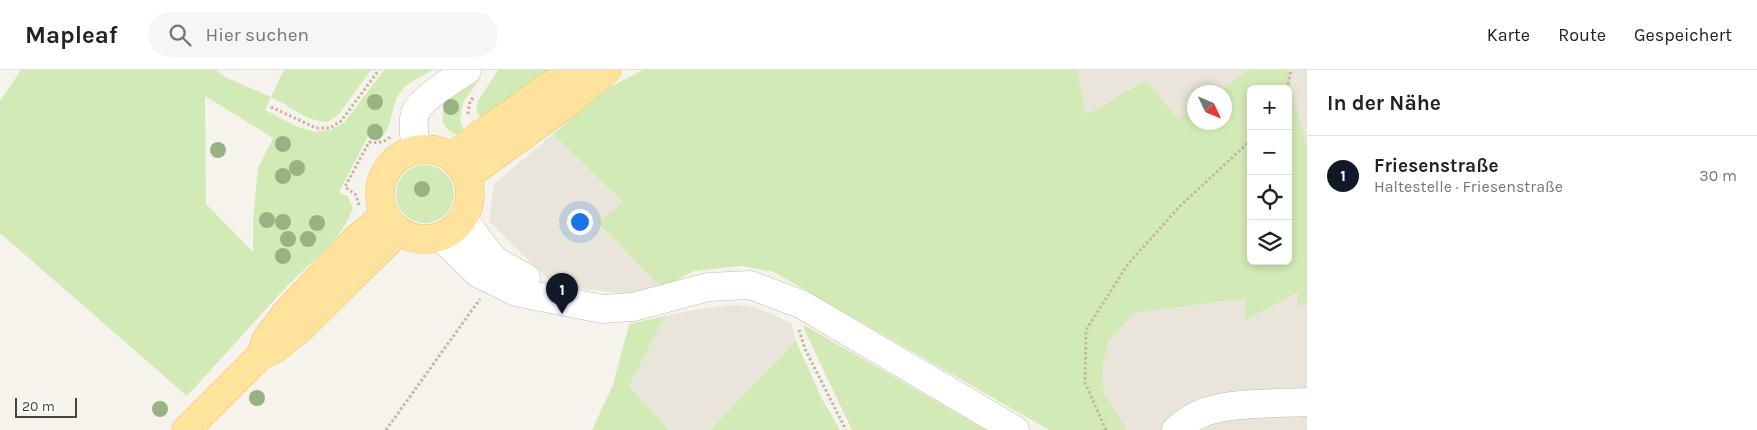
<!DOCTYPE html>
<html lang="de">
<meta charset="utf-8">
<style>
:root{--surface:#fff;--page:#f6f6f6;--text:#222;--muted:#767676;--line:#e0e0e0;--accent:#111827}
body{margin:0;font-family:Karla,sans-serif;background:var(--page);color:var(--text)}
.controls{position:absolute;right:15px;top:15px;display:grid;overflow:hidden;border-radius:8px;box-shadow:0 2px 8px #0003}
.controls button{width:45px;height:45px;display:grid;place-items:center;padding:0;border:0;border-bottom:1px solid var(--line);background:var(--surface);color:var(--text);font:25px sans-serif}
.compass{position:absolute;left:1187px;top:15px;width:45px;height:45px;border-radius:50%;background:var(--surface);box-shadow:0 2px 8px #0003;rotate:134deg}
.scale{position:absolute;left:15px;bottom:12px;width:62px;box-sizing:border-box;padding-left:5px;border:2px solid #4b4439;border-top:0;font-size:14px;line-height:18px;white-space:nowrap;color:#4b4439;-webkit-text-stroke:4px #fff;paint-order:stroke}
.you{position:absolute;left:579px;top:151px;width:18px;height:18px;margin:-12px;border:4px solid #fff;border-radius:50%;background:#1a73e8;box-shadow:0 0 0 8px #1a73e833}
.badge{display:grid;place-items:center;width:32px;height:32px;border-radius:50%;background:var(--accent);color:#fff;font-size:16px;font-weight:700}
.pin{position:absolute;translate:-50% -41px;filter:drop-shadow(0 1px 2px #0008)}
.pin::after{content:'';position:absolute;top:26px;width:18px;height:15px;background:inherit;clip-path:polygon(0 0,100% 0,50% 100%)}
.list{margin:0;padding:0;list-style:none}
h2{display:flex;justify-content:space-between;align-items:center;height:65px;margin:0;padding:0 20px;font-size:21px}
h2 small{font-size:16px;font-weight:400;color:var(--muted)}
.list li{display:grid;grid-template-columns:32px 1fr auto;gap:15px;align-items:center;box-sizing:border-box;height:80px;padding:0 20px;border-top:1px solid var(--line)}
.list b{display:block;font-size:19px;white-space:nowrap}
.list p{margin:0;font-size:16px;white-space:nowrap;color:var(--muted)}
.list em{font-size:16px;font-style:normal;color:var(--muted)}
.icon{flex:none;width:28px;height:28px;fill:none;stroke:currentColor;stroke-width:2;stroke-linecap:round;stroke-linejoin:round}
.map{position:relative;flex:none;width:1307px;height:360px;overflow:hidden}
header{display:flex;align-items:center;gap:30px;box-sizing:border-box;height:70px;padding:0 25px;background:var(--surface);border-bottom:1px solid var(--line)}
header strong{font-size:24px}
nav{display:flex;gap:28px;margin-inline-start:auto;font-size:18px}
.search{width:350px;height:45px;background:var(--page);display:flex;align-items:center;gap:12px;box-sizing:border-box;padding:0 18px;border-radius:28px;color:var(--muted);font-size:19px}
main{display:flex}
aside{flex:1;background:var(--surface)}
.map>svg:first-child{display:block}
.residential{fill:#eae5da}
.green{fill:#d2eab5;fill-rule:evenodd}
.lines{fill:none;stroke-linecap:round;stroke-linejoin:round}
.minor-casing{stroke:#c2bbae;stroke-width:29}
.major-casing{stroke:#e6c16a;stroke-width:29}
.path{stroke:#c4b79f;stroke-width:3;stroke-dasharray:2.5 2.5;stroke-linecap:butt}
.minor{stroke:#fff;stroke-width:28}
.major{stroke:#ffe39c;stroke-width:28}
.tree{fill:#97b381}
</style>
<header>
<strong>Mapleaf</strong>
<div class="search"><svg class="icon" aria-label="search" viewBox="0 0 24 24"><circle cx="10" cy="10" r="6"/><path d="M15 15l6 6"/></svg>Hier suchen</div>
<nav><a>Karte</a><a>Route</a><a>Gespeichert</a></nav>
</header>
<main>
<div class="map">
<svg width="1307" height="360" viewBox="0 0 1307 360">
<rect width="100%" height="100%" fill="#f6f3ec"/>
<g class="residential">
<polygon points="1077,0 1249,0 1217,22 1194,22 1194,38 1178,49 1086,46"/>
<polygon points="1289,0 1307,0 1307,75 1293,26"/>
<polygon points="553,64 623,134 597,154 662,218 639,225 583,219 550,211 489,151 494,114"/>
<polygon points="1298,222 1299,236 1307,233 1307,360 1127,360 1104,322 1102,296 1109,272 1133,242 1245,228 1245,251"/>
<polygon points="736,235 755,237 791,253 796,271 710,360 669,360 629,316 665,246 704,238"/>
</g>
<g class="green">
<path d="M21 0H216L225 7 271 27 284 0H371L339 44 328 52C302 50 293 37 271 27L265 40 296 56 314 62 330 60 344 53 384 0H432C423 6 409 12 402 20 389 35 395 56 379 70L369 64 339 122 348 127 353 138C342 170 310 193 287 216 253 253 220 290 187 326L0 163V31ZM205 26 273 68 258 98 253 150V182L206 134Z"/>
<polygon points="498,0 569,0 483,53 476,39 478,31"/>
<path d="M643 0H1077L1086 45 1146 11 1178 49 1194 38V52H1224V22H1217L1249 0H1289L1293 26 1307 75V233L1298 237V222L1245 251V228L1133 243 1109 272 1102 296 1104 322 1127 360H1049L774 202 741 196 694 201 662 218 597 153 623 133 553 64 608 18ZM1251 19H1288V191H1251Z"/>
<path d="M481 8 463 32 460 49 465 65C444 67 436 46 448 30 453 24 474 13 481 8Z"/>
<circle cx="425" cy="124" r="29"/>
<polygon points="665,246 629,316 669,360 592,360 613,315 629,254"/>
<polygon points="804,255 986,360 852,360 804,259"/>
<polygon points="796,271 822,329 840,360 710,360"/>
</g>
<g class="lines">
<defs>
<g id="minor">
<path d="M416 80C415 68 411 52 416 41 421 29 455 9 467 0"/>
<polyline points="463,149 494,190 526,208"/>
<polyline points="441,167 479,204 516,222 602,239 633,237 708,217 750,215 801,234 1015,360"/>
<path d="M1176 360C1181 356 1186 352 1192 348 1220 331 1274 334 1307 332"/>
</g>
<g id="major">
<circle cx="425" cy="124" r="45"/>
<polyline points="452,87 481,64 549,16 584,0"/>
<polyline points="467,106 569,32 607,0"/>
<polyline points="262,281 266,270 286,243 355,170 384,146"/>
<polyline points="186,360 261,285 276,278 302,257 398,162"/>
</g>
</defs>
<use href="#minor" class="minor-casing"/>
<use href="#major" class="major-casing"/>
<g class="path">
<polyline points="1287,19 1291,0"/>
<polyline points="271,37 316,58 330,58 341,51 379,0"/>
<polyline points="468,44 470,31 474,27"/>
<path d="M359 135 356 125 345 117 369 72C378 73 384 73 391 66"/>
<polyline points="799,260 805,279 846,360"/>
<polyline points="386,360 480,229"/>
<polyline points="1106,360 1085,313 1086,260 1128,194 1179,137 1251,70"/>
</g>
<use href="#minor" class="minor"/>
<use href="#major" class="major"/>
</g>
<g class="tree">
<circle cx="375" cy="32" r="8"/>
<circle cx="451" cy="37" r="8"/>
<circle cx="375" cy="62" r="8"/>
<circle cx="283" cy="74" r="8"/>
<circle cx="218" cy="80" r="8"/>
<circle cx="297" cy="98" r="8"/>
<circle cx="283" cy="106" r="8"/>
<circle cx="422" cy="119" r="8"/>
<circle cx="267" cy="150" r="8"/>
<circle cx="283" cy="152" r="8"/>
<circle cx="317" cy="153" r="8"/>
<circle cx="288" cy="169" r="8"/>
<circle cx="308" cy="169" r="8"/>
<circle cx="283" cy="186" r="8"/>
<circle cx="257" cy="328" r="8"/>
<circle cx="160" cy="339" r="8"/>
</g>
</svg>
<div class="controls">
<button>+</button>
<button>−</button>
<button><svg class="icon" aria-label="locate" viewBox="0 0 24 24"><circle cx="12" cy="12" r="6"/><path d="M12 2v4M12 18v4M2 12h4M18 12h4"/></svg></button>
<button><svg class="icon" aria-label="layers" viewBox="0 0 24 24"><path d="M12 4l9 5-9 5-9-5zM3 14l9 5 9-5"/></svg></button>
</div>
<svg class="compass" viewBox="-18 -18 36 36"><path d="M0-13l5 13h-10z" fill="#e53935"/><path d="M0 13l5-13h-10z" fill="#767676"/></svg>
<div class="scale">20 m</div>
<div class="you"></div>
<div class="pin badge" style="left:562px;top:244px">1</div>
</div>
<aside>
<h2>In der Nähe<small></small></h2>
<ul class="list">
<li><span class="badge">1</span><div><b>Friesenstraße</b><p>Haltestelle · Friesenstraße</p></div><em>30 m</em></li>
</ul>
</aside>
</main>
